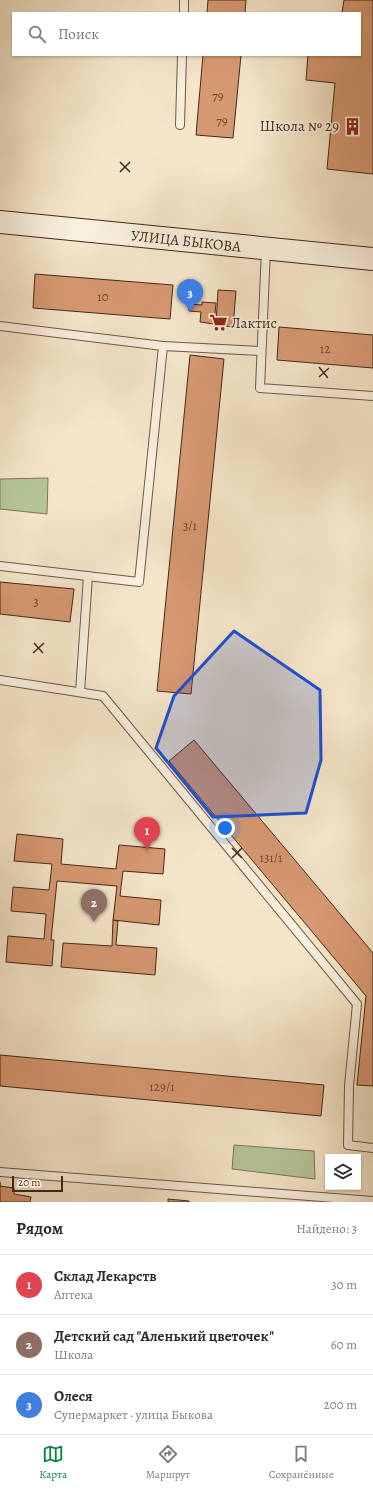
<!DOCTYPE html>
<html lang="ru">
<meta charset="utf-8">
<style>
:root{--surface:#fff;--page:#f7f7f7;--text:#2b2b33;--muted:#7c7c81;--line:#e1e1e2;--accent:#0b8043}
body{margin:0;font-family:Alegreya,serif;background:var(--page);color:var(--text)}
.controls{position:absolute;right:12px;bottom:12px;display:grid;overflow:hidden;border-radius:0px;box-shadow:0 1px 3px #0004}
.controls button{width:36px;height:36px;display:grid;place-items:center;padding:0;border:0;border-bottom:1px solid var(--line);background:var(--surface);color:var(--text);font:20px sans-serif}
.scale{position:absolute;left:12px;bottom:10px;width:51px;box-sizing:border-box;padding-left:4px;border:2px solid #47271a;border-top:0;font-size:11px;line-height:14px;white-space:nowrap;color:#47271a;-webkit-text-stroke:3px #f8efdd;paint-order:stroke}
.you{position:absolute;left:225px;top:828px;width:14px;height:14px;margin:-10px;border:3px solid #fff;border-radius:50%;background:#1a73e8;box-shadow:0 0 0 6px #1a73e833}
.badge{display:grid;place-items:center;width:26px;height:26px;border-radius:50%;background:var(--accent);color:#fff;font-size:13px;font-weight:700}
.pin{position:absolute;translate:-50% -33px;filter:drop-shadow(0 1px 2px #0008)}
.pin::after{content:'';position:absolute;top:21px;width:14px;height:12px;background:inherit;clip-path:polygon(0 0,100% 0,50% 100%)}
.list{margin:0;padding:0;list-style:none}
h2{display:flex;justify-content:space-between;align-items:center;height:52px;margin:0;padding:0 16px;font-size:17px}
h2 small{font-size:13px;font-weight:400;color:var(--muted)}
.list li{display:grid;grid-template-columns:26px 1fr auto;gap:12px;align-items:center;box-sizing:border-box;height:60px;padding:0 16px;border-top:1px solid var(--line)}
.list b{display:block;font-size:15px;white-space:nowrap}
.list p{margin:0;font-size:13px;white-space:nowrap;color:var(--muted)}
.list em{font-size:13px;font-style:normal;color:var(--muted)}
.icon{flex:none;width:22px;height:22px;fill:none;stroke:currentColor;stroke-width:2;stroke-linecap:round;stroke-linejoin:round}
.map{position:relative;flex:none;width:373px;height:1202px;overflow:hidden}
.search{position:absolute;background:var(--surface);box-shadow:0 1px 3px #0004;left:12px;right:12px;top:12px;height:44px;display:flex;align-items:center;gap:10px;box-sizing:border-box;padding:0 14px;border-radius:0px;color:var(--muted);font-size:15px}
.sheet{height:232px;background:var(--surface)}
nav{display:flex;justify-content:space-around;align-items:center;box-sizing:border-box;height:56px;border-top:1px solid var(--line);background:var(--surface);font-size:11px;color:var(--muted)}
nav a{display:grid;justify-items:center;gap:2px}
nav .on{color:var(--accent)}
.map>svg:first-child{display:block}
.green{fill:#b6c69b;stroke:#7e765a}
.building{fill:#d79972;stroke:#47271a}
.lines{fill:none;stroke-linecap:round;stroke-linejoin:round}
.lane-casing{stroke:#725746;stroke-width:10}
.secondary-casing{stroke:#47271a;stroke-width:24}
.lane{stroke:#f8efdd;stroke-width:8}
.secondary{stroke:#f8efdd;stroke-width:22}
.marked{fill:#1d4ed8;fill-opacity:0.2;stroke:#1d4ed8;stroke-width:3;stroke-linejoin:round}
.ticks{fill:none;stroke:#47271a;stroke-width:1.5}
.labels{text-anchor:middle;stroke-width:3;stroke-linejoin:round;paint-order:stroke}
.number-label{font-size:13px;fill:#6b4430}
.poi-label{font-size:15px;fill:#47271a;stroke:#f8efdd;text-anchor:end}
.street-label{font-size:15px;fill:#47271a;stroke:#f8efdd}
</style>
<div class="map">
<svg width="373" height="1202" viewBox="0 0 373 1202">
<rect width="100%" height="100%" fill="#f5e6ca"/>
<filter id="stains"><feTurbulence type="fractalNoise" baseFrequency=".005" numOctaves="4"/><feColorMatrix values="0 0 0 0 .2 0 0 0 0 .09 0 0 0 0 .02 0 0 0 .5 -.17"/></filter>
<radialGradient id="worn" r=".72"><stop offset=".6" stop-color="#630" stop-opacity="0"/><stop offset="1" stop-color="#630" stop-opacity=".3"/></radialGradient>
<g class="green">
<polygon points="48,478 47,514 0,509 0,479"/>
<polygon points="234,1145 314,1151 315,1179 232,1169"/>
</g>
<g class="building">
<polygon points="208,0 246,0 245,13 207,13"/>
<polygon points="344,0 373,0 373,174 327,169 335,83 306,80 308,55 360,55 360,13 342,13"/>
<polygon points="203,55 241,55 233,138 196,135"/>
<polygon points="35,274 173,285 170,319 33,308"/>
<polygon points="218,290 236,291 233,327 216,325"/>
<polygon points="202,302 216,303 214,324 200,322 201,312 189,311 189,304 202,305"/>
<polygon points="279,327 373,335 373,368 277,360"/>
<polygon points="190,355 224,359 191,694 157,691"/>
<polygon points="0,582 74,589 70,622 0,614"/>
<polygon points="194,740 373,953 373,1086 357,1085 366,996 169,761"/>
<polygon points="17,834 63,839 61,864 116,869 119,845 165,849 163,874 123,871 120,896 161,900 159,925 113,920 117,886 57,881 51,940 54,940 52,966 6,962 8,936 44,939 46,914 11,911 13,887 49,890 52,864 14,861"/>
<polygon points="113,920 118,921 116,945 157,948 155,975 61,967 63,943 112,946"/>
<polygon points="0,1055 324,1085 321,1116 0,1086"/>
<polygon points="0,1182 0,1186 14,1188 14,1194 31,1197 30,1202 0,1202"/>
<polygon points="168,1199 189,1201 189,1202 168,1202"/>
</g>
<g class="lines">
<defs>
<g id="lane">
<polyline points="184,13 184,0"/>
<polyline points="180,125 182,55"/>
<polyline points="266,249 260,388 373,396"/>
<polyline points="0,326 163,346 139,582 0,566"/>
<polyline points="163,346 261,351"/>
<polyline points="0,680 103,696 357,1004 349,1086 348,1145 373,1148"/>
<polyline points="80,692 88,576"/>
<polyline points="0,1172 373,1201"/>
</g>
<polyline id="secondary" points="0,222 373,259"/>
</defs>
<use href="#lane" class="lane-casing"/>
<use href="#secondary" class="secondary-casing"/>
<use href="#lane" class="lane"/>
<use href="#secondary" class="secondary"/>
</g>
<path class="marked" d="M234 631 320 690 321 760 306 813 213 817 156 748 174 696Z"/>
<path class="ticks" d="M120 162 130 172M120 172 130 162M319 367 328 378M319 377 329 368M34 643 43 653M33 653 44 643M232 848 242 858M232 858 242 848"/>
<defs>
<symbol id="building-bare" viewBox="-9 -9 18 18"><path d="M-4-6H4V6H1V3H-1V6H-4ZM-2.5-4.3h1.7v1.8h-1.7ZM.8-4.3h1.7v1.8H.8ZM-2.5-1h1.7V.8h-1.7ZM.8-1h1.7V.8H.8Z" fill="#8f2418" stroke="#f8efdd" stroke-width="2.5" paint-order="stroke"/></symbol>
<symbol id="supermarket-bare" viewBox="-9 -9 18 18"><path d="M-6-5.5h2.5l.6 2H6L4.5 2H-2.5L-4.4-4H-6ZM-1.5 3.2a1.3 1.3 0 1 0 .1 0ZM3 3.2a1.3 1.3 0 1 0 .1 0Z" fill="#8f2418" stroke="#f8efdd" stroke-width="2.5" paint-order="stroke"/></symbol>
</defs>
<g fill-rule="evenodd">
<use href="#building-bare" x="340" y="114" width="25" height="25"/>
<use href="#supermarket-bare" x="206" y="310" width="25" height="25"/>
</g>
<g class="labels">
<g class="number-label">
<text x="218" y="100">79</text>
<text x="222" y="125">79</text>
<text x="103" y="301">10</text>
<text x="325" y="353">12</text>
<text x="190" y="530">3/1</text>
<text x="36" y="606">3</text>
<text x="271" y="862">131/1</text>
<text x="162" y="1091">129/1</text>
</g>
<g class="poi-label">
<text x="339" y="131">Школа № 29</text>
<text x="231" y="328" text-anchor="start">Лактис</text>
</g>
<g class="street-label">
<text transform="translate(186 241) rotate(6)" y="5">УЛИЦА БЫКОВА</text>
</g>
</g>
<rect width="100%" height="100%" filter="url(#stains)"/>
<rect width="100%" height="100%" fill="url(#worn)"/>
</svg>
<div class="controls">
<button><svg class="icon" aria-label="layers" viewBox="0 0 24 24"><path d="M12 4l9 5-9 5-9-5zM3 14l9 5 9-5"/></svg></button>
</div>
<div class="scale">20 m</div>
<div class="you"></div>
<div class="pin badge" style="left:147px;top:850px;background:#e0444e">1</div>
<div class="pin badge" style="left:94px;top:922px;background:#8d6e63">2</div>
<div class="pin badge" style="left:190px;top:312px;background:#3f7fe0">3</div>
<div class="search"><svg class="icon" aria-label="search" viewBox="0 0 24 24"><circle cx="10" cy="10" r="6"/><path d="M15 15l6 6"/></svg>Поиск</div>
</div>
<section class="sheet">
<h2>Рядом<small>Найдено: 3</small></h2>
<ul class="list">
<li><span class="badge" style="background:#e0444e">1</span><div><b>Склад Лекарств</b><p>Аптека</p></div><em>30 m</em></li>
<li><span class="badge" style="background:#8d6e63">2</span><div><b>Детский сад &quot;Аленький цветочек&quot;</b><p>Школа</p></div><em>60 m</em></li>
<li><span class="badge" style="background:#3f7fe0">3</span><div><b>Олеся</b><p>Супермаркет · улица Быкова</p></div><em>200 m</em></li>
</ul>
</section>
<nav>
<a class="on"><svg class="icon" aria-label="map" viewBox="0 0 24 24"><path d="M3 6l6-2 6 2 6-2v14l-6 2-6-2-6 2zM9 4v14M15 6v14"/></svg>Карта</a>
<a><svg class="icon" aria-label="directions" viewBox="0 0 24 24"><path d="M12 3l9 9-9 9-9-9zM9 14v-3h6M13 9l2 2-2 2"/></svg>Маршрут</a>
<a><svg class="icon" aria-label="saved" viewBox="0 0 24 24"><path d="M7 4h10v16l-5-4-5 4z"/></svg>Сохранённые</a>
</nav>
